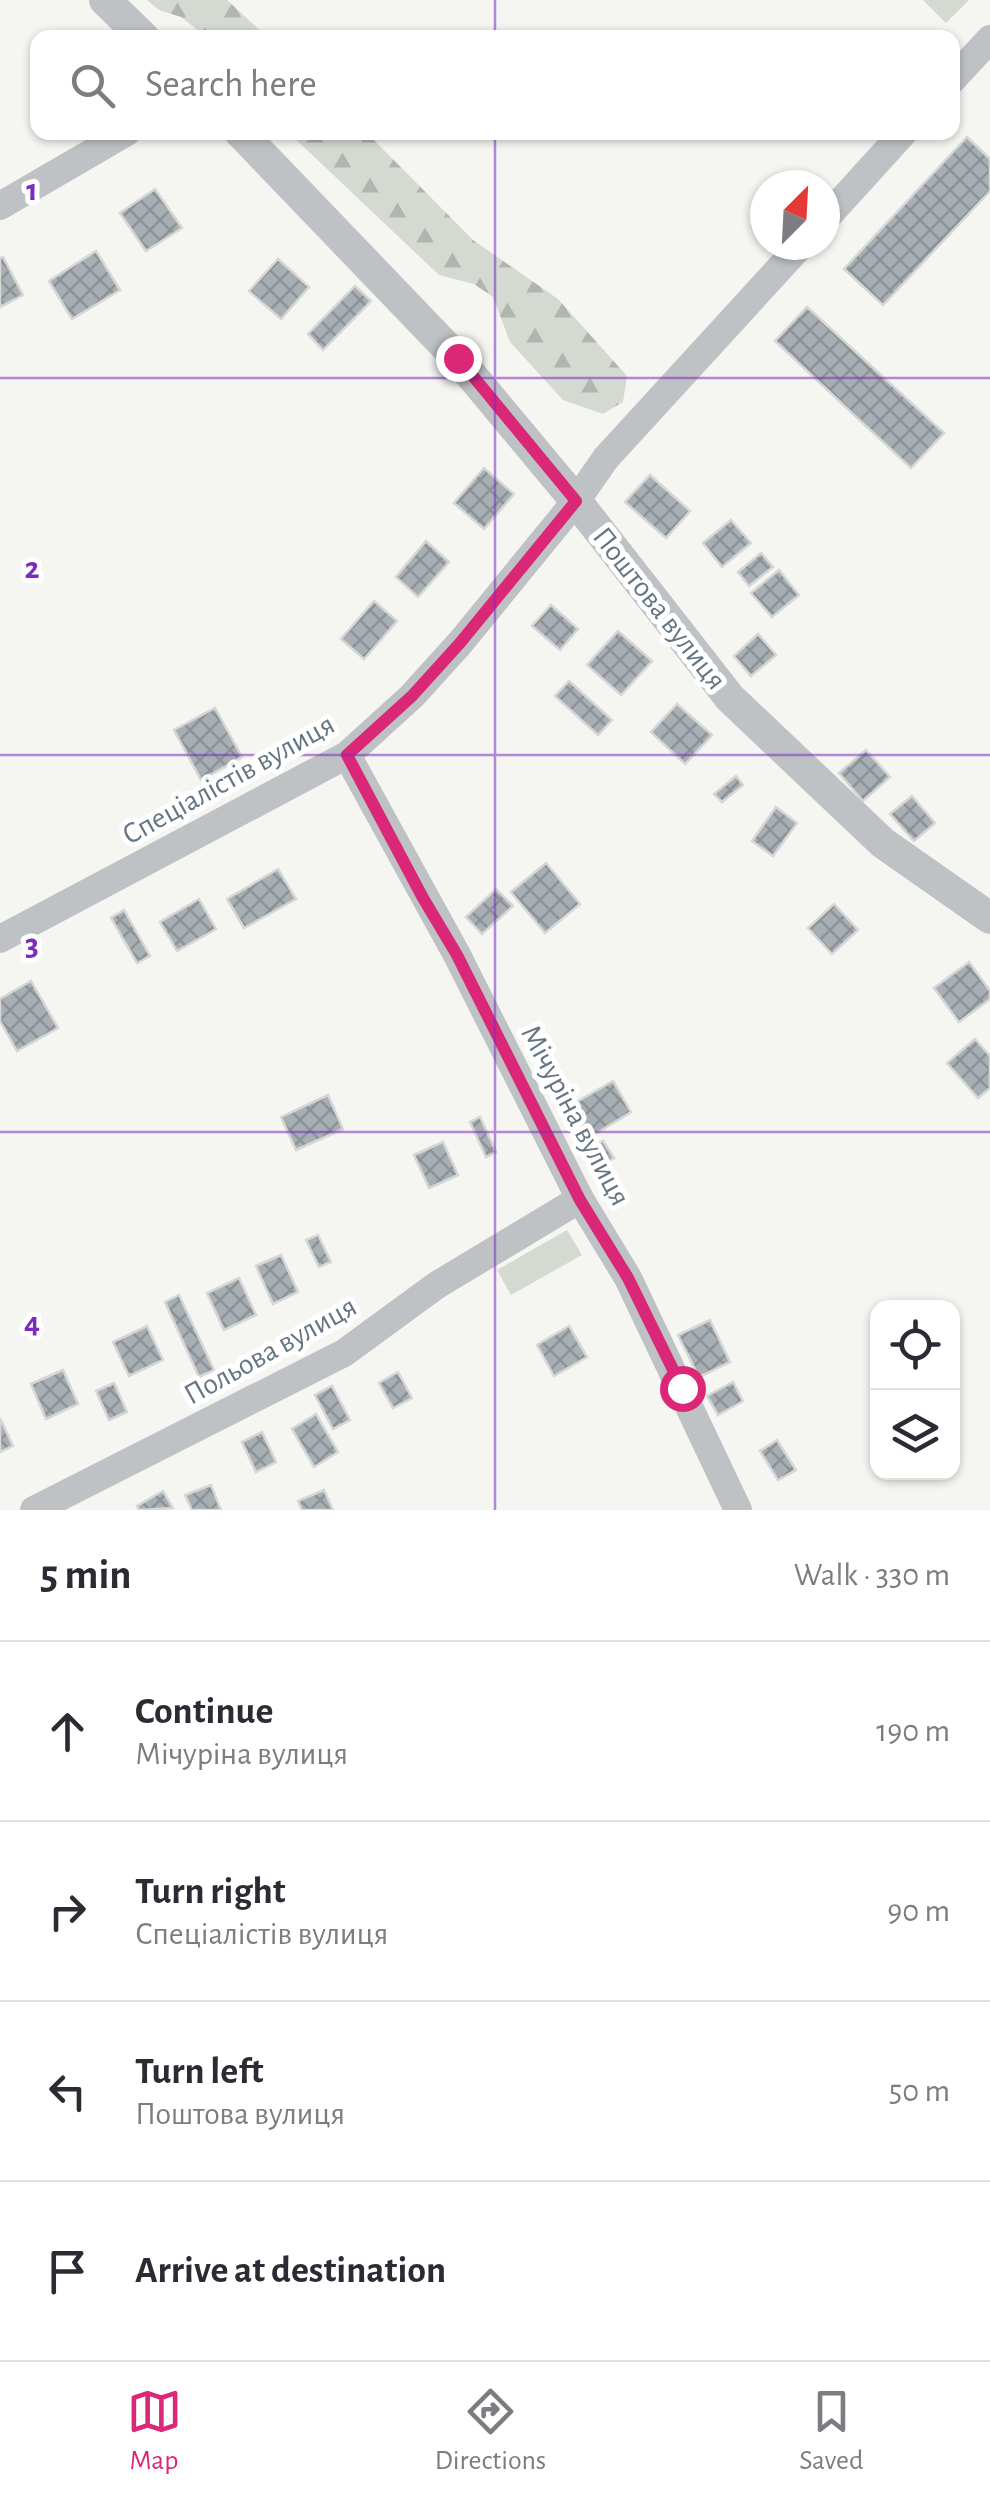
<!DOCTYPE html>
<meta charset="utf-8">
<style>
:root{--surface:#fff;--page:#f7f7f7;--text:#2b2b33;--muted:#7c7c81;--line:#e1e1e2;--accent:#db2777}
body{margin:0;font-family:"Alegreya Sans",sans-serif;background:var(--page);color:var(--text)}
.controls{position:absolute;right:30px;bottom:30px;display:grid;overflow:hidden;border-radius:20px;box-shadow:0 2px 8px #0004}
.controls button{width:90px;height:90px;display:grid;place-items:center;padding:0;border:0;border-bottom:2px solid var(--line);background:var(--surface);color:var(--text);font:50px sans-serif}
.compass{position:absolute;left:750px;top:170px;width:90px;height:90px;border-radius:50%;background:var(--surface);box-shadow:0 2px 8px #0004;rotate:24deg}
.stop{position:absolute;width:30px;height:30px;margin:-22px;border:8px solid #db2777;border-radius:50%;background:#fff}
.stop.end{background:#db2777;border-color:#fff;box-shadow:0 2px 10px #0008}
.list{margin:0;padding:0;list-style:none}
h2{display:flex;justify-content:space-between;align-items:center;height:130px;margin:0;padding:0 40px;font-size:42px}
h2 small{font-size:32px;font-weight:400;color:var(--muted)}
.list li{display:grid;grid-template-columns:65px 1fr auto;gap:30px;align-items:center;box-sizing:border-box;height:180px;padding:0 40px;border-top:2px solid var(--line)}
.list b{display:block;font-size:38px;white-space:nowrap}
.list p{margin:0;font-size:32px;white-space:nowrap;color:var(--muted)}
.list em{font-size:32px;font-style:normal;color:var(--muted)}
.icon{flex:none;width:55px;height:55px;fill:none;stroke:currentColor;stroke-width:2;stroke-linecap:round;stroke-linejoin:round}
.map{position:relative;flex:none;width:990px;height:1510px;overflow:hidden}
.search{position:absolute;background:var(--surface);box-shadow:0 2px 8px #0004;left:30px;right:30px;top:30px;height:110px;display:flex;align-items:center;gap:25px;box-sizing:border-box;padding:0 35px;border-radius:20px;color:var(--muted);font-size:38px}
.sheet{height:850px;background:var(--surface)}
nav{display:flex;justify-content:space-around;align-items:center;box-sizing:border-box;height:140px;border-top:2px solid var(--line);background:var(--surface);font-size:28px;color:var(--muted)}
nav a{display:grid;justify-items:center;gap:5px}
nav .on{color:var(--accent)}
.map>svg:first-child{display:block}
.forest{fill:url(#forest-firs)}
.park{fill:#d4dad1}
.building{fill:url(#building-cross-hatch);stroke:#d6d6d4;stroke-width:2.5}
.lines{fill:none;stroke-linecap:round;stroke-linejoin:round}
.minor{stroke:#bec2c5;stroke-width:28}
.tertiary{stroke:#bec2c5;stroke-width:32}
.route{stroke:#db2777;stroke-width:12}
.grid{fill:none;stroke:#7b2cbf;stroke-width:2.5;stroke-opacity:0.55}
.labels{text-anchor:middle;stroke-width:10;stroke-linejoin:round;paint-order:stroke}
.street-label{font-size:30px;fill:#657682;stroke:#fff}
.grid-label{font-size:32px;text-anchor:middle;font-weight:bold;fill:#7b2cbf;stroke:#fff;stroke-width:10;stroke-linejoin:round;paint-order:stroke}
</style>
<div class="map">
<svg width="990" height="1510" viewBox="0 0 990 1510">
<defs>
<pattern id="forest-firs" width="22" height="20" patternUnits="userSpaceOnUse" patternTransform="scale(2.5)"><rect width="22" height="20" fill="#d4dad1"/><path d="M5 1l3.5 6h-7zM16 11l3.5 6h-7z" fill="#b0b5af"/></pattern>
<pattern id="building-cross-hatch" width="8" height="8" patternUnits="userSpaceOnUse" patternTransform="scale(2.5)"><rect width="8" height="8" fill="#a7afb4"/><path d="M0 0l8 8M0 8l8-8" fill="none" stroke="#8c9398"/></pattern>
</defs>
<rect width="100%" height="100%" fill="#f5f5f1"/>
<g class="forest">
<polygon points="147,0 227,0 267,37 207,37 181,17 159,10"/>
<polygon points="289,133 367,133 473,240 558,299 627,376 623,402 603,414 563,400 510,342 493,297 474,284 439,275"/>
</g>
<g class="park">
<polygon points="923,0 969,0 946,23"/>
<polygon points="567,1230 582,1255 511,1295 497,1270"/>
</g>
<g class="building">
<polygon points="967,137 990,159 990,191 883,305 844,269"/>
<polygon points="155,189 182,228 146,251 120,213"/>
<polygon points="96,251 120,290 72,319 49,281"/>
<polygon points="3,257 23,295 0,307 0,258"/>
<polygon points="278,259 309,287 281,319 249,291"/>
<polygon points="355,286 371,301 323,350 308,334"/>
<polygon points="807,307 944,433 911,468 775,341"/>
<polygon points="484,468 514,494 484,529 454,503"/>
<polygon points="650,475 690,511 666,538 625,502"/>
<polygon points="731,520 751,543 722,567 703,543"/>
<polygon points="426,541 449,562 418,597 396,577"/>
<polygon points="761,553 773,567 749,586 738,572"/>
<polygon points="779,570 799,595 772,617 751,593"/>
<polygon points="374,601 397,621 364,659 341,639"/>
<polygon points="551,605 578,629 560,650 532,626"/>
<polygon points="618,631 652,661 621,695 587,665"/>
<polygon points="758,634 776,655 751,676 734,656"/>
<polygon points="569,681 612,720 598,735 555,696"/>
<polygon points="677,704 712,735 685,764 651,732"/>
<polygon points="215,708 242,757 201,780 174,730"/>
<polygon points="866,750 890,777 863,801 839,773"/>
<polygon points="736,776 743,785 722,802 714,794"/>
<polygon points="912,796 935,823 914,841 890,814"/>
<polygon points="776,807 797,823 773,856 752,841"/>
<polygon points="546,863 580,904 545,933 511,892"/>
<polygon points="278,869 296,899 244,928 227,899"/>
<polygon points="496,889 513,906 482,934 466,917"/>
<polygon points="199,899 216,929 177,951 160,922"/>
<polygon points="834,904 858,930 832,954 808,928"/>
<polygon points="124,910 150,956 137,963 111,918"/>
<polygon points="969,962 990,991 990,999 959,1022 934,988"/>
<polygon points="31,981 58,1028 17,1051 0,1021 0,999"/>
<polygon points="975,1039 990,1056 990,1088 978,1098 947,1063"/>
<polygon points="613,1081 631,1112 587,1139 568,1107"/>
<polygon points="328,1095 343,1129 296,1150 281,1117"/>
<polygon points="480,1117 496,1152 486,1157 470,1122"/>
<polygon points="603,1141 614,1158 592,1171 581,1154"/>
<polygon points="443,1142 458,1175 429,1188 414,1155"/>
<polygon points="318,1235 331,1262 319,1267 306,1240"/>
<polygon points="281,1255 298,1292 273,1304 256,1266"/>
<polygon points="239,1278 256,1315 224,1330 207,1293"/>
<polygon points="179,1295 214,1370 199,1377 165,1302"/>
<polygon points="710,1320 730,1362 699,1377 678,1335"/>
<polygon points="147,1326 163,1360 129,1376 113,1342"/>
<polygon points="569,1326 587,1357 554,1376 537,1345"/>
<polygon points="63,1370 78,1404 46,1419 31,1384"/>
<polygon points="398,1372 412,1398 393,1408 379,1383"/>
<polygon points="733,1382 743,1401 718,1415 707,1396"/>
<polygon points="114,1383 127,1412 109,1420 96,1391"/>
<polygon points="332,1386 350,1420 333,1429 315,1395"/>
<polygon points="316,1414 338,1452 314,1467 292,1429"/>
<polygon points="0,1418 13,1446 0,1452"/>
<polygon points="262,1432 276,1462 256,1472 242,1442"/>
<polygon points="777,1440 796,1470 778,1480 760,1451"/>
<polygon points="211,1485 221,1510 192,1510 185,1495"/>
<polygon points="324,1490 333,1510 302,1510 298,1501"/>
<polygon points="163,1491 173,1508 139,1510 137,1506"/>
</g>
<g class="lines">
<g class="minor">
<polyline points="952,80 990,39"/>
<polyline points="0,206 127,132"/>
<polyline points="825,219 904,132"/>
<polyline points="347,755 457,955 580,1199 628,1278 738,1510"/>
<polyline points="0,939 347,755 412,696 460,643 576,501 606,458 801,245"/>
<polyline points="34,1510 344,1353 437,1285 580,1199"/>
</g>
<g class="tertiary">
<polyline points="105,0 144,38"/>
<polyline points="240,132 457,358 576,501 730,698 883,843 990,918"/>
</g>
</g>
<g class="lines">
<polyline class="route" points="458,358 576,501 460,643 412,696 347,755 423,898 457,955 580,1200 628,1278 682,1388"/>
</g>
<path class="grid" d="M495 0V38M495 132V1510M0 378H990M0 755H990M0 1132H990"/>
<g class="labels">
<g class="street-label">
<text transform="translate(660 608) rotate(52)" y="10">Поштова вулиця</text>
<text transform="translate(228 779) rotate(-29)" y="10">Спеціалістів вулиця</text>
<text transform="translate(576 1115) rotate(62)" y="10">Мічуріна вулиця</text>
<text transform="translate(270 1350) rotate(-29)" y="10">Польова вулиця</text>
</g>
</g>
<g class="grid-label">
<text x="32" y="200">1</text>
<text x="32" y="578">2</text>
<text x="32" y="955">3</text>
<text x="32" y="1333">4</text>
</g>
</svg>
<div class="controls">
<button><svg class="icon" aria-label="locate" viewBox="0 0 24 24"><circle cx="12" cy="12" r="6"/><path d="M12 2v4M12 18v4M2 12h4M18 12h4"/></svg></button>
<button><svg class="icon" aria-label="layers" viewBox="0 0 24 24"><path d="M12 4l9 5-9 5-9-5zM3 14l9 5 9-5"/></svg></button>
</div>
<svg class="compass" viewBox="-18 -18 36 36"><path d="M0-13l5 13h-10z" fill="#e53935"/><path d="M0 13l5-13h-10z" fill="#7c7c81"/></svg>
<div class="stop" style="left:682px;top:1388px"></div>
<div class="stop end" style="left:458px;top:358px"></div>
<div class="search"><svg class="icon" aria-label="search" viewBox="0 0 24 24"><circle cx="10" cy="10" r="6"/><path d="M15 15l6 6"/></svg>Search here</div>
</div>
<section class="sheet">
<h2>5 min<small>Walk · 330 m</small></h2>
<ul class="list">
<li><svg class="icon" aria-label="ahead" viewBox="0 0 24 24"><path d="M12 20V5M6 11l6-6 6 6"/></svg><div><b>Continue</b><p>Мічуріна вулиця</p></div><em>190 m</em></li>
<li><svg class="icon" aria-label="right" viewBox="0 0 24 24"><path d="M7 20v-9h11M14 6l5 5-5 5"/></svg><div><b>Turn right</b><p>Спеціалістів вулиця</p></div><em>90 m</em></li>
<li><svg class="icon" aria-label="left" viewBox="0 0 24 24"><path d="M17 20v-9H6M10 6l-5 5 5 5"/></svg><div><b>Turn left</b><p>Поштова вулиця</p></div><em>50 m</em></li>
<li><svg class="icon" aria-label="arrive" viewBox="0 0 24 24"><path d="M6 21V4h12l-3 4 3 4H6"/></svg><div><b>Arrive at destination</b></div></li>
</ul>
</section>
<nav>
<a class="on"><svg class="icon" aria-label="map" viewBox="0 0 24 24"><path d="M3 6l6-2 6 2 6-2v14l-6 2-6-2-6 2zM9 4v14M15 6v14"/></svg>Map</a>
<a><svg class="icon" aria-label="directions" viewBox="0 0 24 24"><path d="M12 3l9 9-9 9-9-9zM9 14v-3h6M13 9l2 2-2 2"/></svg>Directions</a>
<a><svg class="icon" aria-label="saved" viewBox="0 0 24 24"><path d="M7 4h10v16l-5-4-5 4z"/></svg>Saved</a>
</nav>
